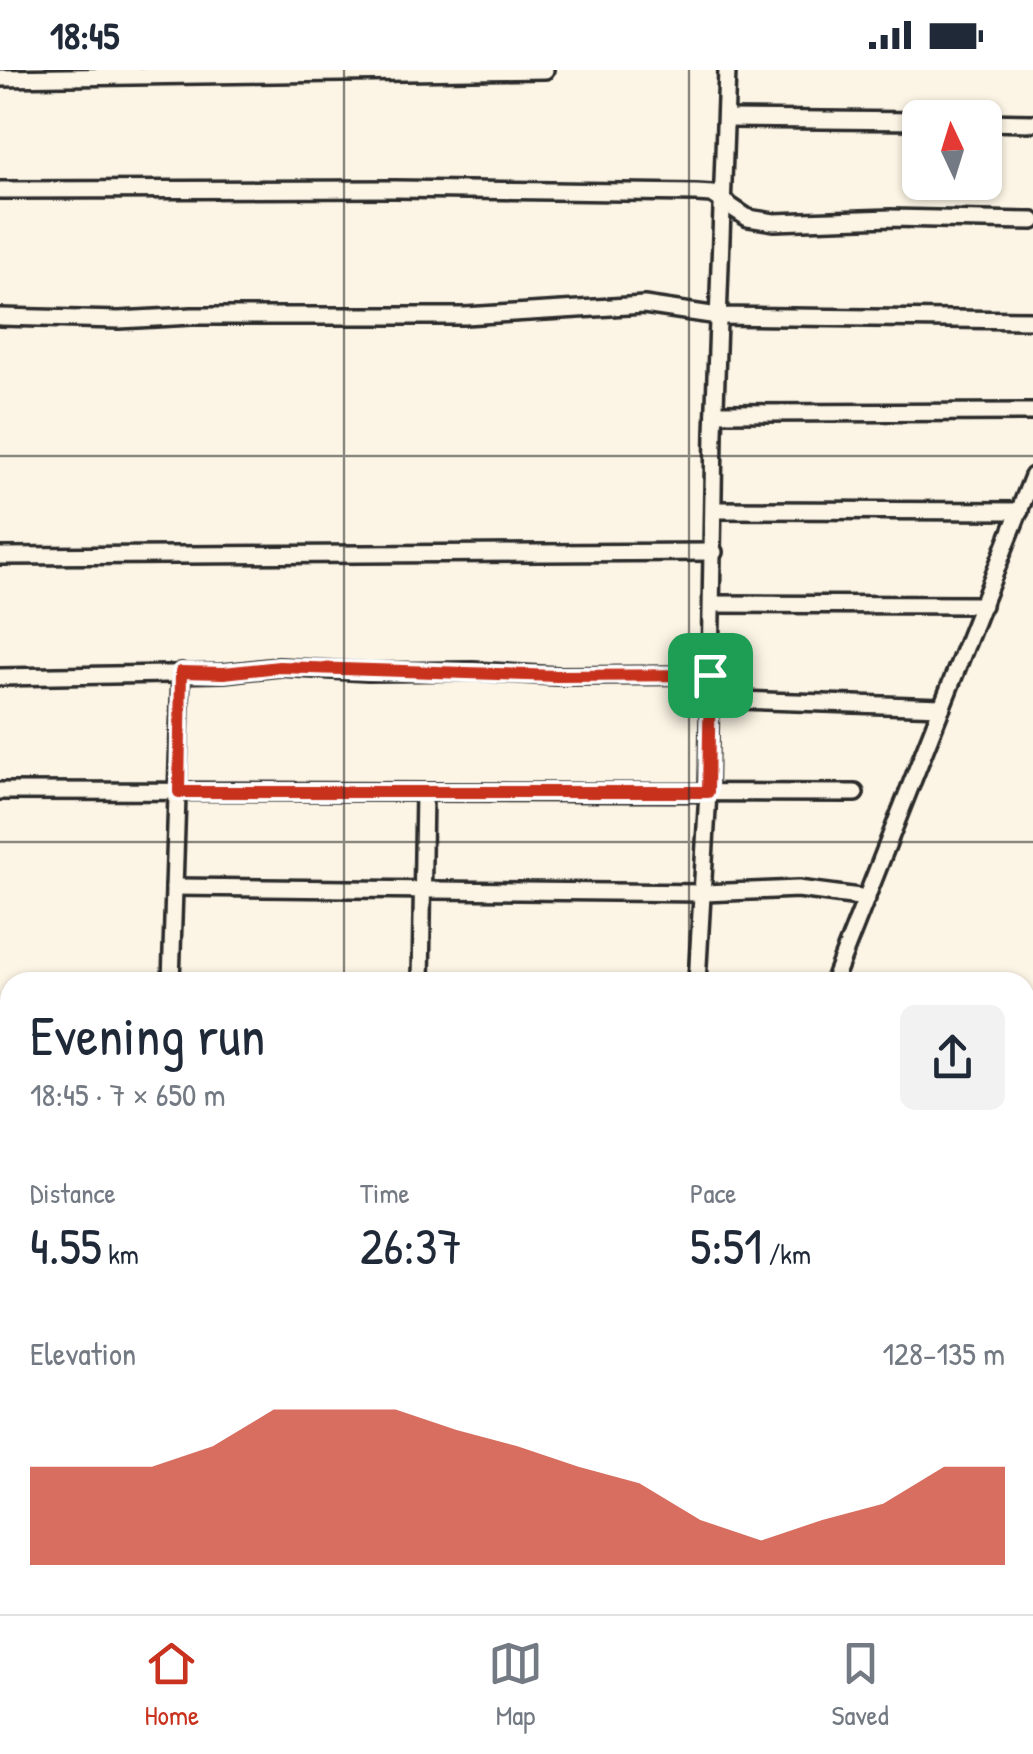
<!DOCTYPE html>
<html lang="en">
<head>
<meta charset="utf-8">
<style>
	body { margin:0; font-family:"Patrick Hand",sans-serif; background:#f2f2f3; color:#1f2937; height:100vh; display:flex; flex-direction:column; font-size:38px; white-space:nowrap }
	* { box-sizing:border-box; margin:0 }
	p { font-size:32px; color:#747a83 }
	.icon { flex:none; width:55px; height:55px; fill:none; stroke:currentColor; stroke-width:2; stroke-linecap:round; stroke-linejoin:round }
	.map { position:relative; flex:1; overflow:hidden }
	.panel { position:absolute; left:0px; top:902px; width:1035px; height:642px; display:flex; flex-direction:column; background:#fff; border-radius:30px 30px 0 0; box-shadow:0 2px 8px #0004 }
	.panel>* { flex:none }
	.needle { width:65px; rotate:356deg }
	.buttons { position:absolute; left:902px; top:30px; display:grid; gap:20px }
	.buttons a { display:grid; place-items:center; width:100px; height:100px; border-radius:15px; background:#fff; box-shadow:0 2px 8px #0004; font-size:50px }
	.pin { position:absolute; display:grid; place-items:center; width:85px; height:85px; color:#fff; margin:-42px; border-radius:20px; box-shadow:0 5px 15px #0006 }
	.round { display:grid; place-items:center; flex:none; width:105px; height:105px; border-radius:15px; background:#f2f2f3 }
	.head { display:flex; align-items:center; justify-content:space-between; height:170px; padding:0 30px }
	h1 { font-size:55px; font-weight:600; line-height:75px }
	.stats { display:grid; grid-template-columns:repeat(3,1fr); gap:15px; height:170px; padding:10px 30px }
	.stats div { display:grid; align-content:center }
	.stats b { font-size:50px; font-weight:600 }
	.stats small { font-size:28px; font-weight:400 }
	.stats p { font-size:28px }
	.chart { height:280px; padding:20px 30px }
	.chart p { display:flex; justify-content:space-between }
	.chart svg { width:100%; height:180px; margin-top:10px; fill:#c8321e; opacity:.7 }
	.status { display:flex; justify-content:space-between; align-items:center; height:70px; padding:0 50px; background:#fff; direction:ltr }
	.status svg { height:28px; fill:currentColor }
	.menu { display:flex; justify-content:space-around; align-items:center; height:140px; border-top:2px solid #e0e1e3; background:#fff; font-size:28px; color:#747a83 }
	.menu a { display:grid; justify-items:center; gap:5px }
	.menu .current { color:#c8321e }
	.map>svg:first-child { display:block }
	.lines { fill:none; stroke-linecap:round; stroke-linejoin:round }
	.street-casing { stroke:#2b2b2b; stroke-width:22 }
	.street { stroke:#fcf5e5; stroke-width:15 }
	.route-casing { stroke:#fff; stroke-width:20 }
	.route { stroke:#c8321e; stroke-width:12 }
	.grid { fill:none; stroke:#2b2b2b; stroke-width:2.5; stroke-opacity:0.55 }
</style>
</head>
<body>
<div class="status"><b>18:45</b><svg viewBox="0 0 49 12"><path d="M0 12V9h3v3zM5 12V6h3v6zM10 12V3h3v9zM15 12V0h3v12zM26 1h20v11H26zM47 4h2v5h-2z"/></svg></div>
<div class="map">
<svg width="1033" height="1544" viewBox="0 0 1033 1544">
	<rect width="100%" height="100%" fill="#fcf5e5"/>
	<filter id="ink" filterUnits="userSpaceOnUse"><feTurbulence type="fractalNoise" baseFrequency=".01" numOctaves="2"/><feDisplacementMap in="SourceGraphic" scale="20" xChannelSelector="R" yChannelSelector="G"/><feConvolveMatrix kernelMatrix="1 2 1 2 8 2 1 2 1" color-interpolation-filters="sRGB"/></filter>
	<g filter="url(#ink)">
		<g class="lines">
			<defs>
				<g id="street">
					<path d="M 0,8 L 545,0"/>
					<path d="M 728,49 L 920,51"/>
					<path d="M 985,52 L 1033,53"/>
					<path d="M 0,120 L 395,119 L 696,123 L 712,124 L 748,148 L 774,152 L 891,148 L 1033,151"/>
					<path d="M 0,247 L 119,250 L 192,246 L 465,246 L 644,235 L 718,246 L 1033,250"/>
					<path d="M 715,343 L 1033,342"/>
					<path d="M 715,440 L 1020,441"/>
					<path d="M 0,486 L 714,482"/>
					<path d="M 712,534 L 983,535"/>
					<path d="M 0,607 L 224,603 L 279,597 L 368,602 L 473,601 L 557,606 L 710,605"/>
					<path d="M 711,629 L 942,637"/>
					<path d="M 0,721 L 855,723"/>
					<path d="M 174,817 L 704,823 L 798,819 L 867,828"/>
					<path d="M 171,912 L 181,602"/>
					<path d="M 421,912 L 424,722"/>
					<path d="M 697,912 L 708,722 L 714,363 L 727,0"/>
					<path d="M 833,912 L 1033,406"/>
					<path d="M 0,963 L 10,963"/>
					<path d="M 1025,1140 L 1033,1153"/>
					<path d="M 0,1213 L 10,1213"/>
					<path d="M 0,1357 L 10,1356"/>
					<path d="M 0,1455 L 10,1454"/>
					<path d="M 1025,1472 L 1033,1468"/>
					<path d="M 67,1535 L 68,1544"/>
					<path d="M 745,1535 L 745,1544"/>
					<path d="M 313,1544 L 313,1535"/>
					<path d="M 488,1544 L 488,1535"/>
					<path d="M 879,1544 L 909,1535"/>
				</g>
			</defs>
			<use href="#street" class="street-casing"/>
			<use href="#street" class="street"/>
		</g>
	</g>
	<g class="lines" filter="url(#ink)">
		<defs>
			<path id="route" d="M 279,597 L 557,606 L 710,605 L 708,722 L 179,722 L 181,602 L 224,603 Z"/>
		</defs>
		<use href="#route" class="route-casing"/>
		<use href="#route" class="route"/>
	</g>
	<path class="grid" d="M 344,0 L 344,912M 689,0 L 689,912M 0,386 L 1033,386M 0,772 L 1033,772M 0,1158 L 10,1158M 1025,1158 L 1033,1158M 344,1535 L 344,1544M 689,1535 L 689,1544"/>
</svg>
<div class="buttons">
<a><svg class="needle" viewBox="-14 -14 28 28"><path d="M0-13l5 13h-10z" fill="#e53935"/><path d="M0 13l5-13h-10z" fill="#747a83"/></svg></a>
</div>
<div class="pin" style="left:710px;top:605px;background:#1e9e55"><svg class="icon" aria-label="arrive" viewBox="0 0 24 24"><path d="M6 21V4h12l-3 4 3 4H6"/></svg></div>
<section class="panel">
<div class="head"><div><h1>Evening run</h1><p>18:45 · 7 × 650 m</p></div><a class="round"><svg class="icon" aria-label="share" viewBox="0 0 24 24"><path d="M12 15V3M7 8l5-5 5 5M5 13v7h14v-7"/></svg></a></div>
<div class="stats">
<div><p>Distance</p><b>4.55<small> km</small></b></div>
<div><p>Time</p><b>26:37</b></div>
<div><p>Pace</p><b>5:51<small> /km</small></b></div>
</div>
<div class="chart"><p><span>Elevation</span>128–135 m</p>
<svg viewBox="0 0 160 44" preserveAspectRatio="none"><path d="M0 44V20L10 20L20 20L30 15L40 6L50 6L60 6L70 11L80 15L90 20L100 24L110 33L120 38L130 33L140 29L150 20L160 20V44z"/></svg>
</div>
</section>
</div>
<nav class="menu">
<a class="current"><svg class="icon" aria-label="home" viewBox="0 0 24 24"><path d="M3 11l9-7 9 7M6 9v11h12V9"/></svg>Home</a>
<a><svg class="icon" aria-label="map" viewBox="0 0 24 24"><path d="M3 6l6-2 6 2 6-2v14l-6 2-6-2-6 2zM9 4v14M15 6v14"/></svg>Map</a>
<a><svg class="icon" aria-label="saved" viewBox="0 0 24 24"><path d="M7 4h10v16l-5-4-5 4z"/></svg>Saved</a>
</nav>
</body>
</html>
